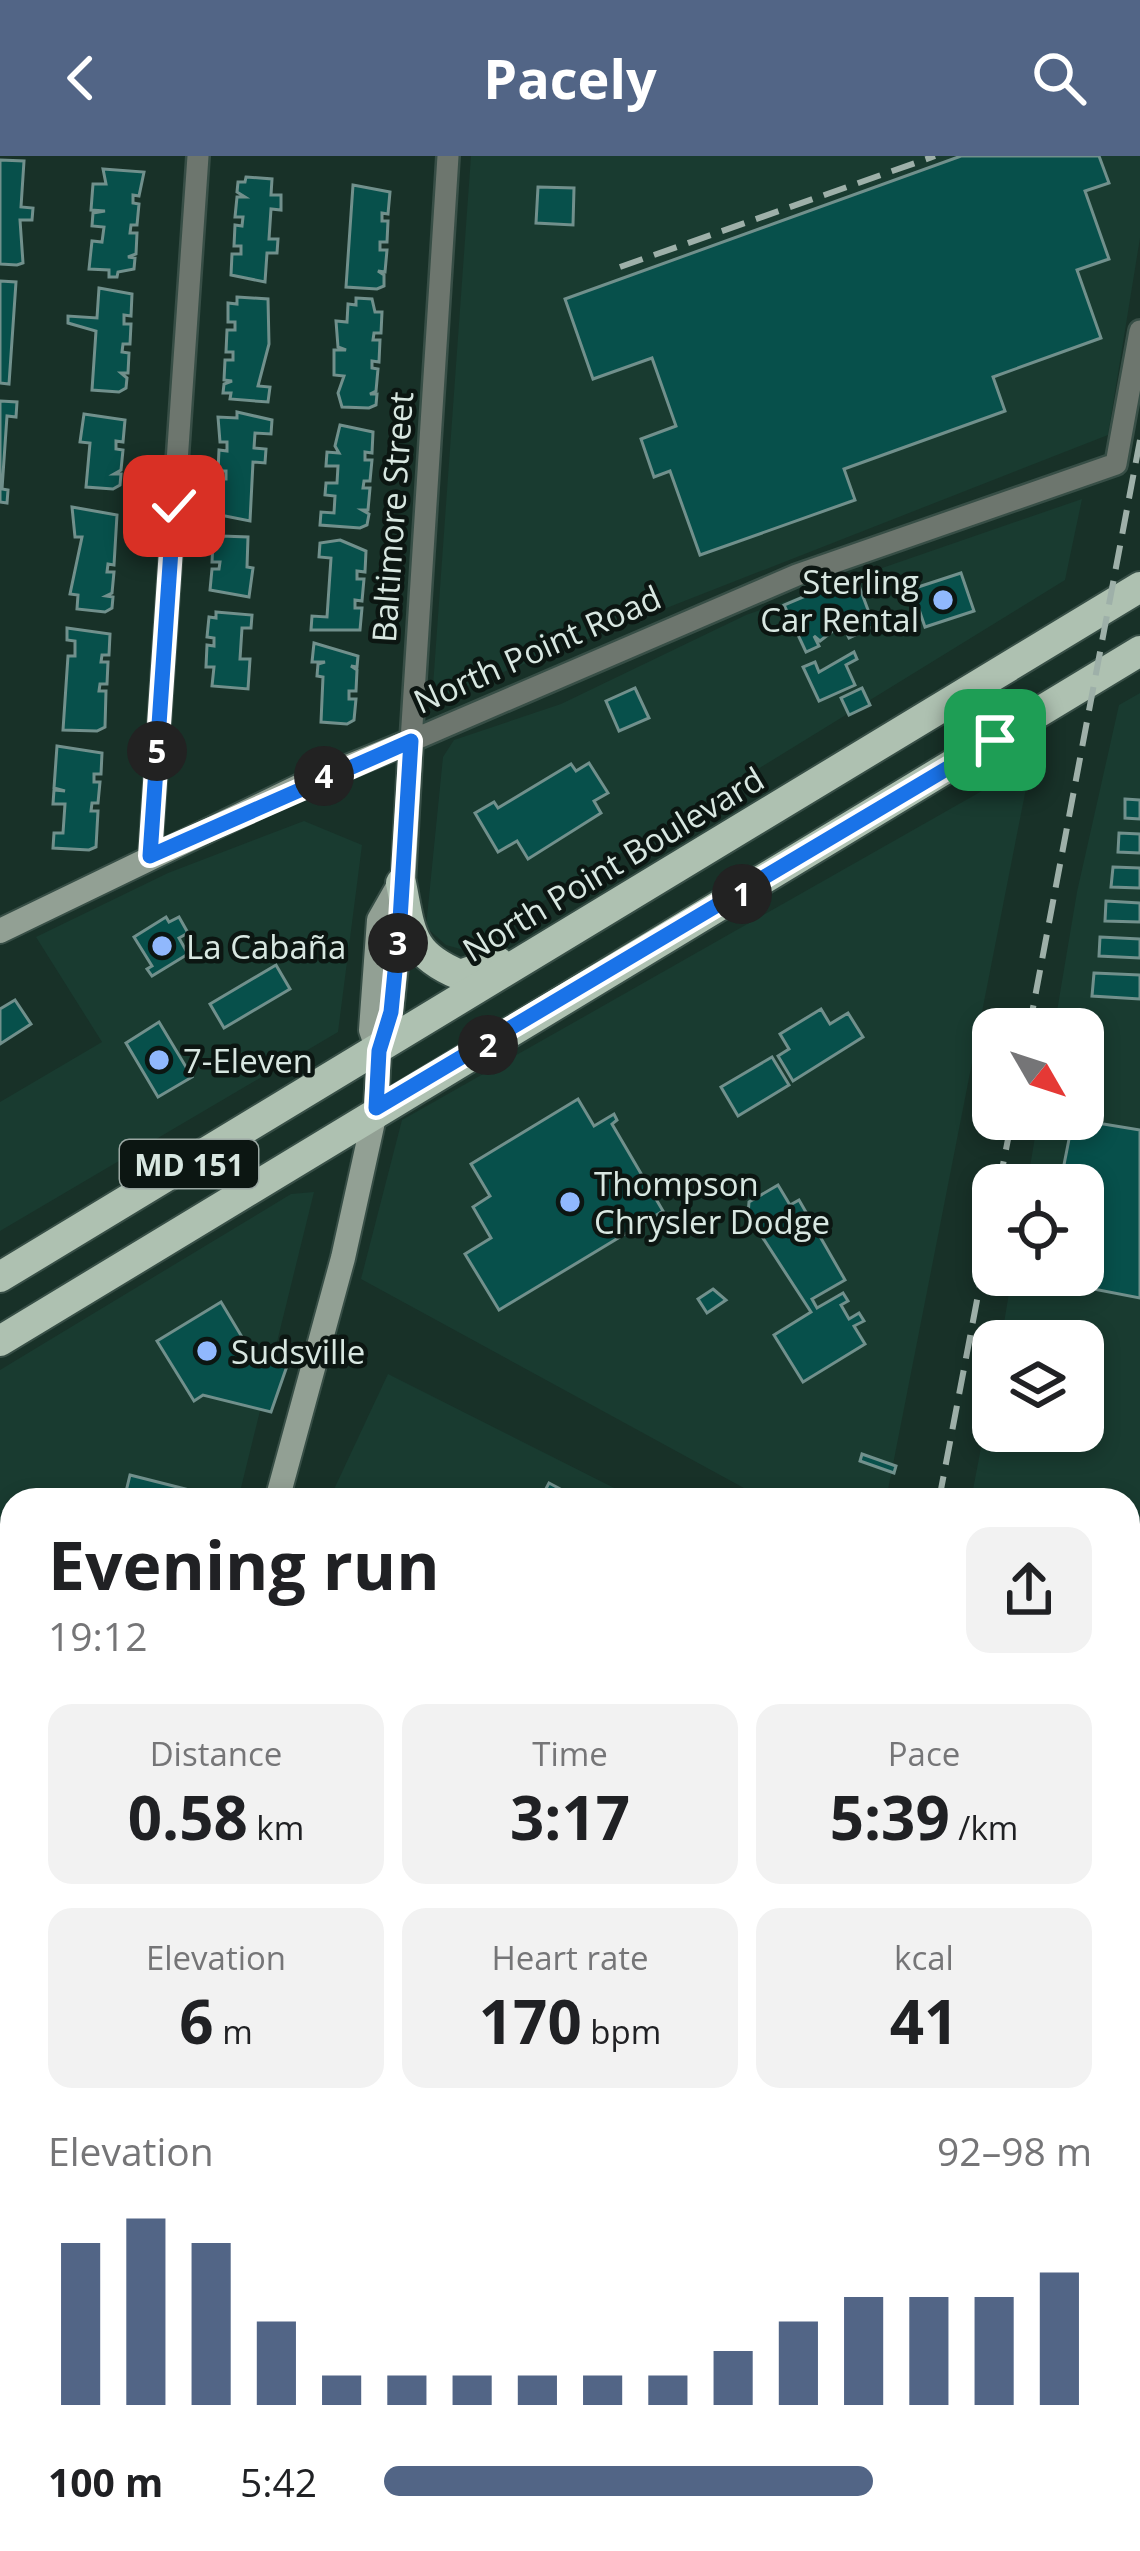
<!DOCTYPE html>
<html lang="en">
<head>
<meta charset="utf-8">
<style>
	body { margin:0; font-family:"Open Sans",sans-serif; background:#f2f2f2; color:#202124; height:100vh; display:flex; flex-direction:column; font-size:45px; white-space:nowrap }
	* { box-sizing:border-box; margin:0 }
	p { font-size:39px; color:#757577 }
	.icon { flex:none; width:66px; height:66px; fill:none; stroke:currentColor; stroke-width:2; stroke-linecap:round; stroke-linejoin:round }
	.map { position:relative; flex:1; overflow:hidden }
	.details { position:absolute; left:0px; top:1332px; width:1140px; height:1065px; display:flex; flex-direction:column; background:#fff; border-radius:36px 36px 0 0; box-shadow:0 6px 18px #0003 }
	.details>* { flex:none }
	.needle { width:78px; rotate:129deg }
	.buttons { position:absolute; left:972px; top:852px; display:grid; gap:24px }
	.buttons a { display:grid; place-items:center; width:132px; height:132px; border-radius:24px; background:#fff; box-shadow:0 6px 18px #0003; font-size:60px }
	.pin { position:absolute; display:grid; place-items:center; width:102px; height:102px; color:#fff; margin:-51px; border-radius:24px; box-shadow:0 6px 18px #0006 }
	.km { position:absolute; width:60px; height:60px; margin:-30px; border-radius:50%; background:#222; color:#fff; font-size:33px; line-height:60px; text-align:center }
	.round { display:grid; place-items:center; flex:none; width:126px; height:126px; border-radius:24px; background:#f2f2f2 }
	.overview { display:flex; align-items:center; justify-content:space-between; height:204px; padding:0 48px }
	h1 { font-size:66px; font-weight:700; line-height:90px }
	.figures { display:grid; grid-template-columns:repeat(3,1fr); gap:18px; height:204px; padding:12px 48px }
	.figures div { display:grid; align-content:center; border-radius:24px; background:#f2f2f2; text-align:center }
	.figures b { font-size:60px; font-weight:700 }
	.figures small { font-size:33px; font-weight:400 }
	.figures p { font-size:33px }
	.chart { height:336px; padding:24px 48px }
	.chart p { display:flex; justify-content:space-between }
	.chart svg { width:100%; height:216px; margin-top:12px; stroke:#526586; stroke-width:6 }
	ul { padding:0 48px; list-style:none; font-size:39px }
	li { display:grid; grid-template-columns:192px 144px 1fr; align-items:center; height:90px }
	li i { height:30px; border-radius:15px; background:#526586 }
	header { display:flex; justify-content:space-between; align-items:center; height:156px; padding:0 48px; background:#526586; color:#fff; font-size:54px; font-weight:700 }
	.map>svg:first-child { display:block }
	.built { fill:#193b30 }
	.green { fill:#2b3e1a }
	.building { fill:#07504b; stroke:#71908c; stroke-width:3 }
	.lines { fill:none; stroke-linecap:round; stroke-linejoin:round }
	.street-casing { stroke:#374e46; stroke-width:26 }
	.secondary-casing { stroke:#374e46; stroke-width:28 }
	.primary-casing { stroke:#374e46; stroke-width:34 }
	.street { stroke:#6d766e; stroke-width:21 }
	.secondary { stroke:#92a094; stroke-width:24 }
	.primary { stroke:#aec1b1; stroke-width:30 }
	.rail { stroke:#9eb0a9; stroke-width:6; stroke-dasharray:24 12; stroke-linecap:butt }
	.route-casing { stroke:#fff; stroke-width:24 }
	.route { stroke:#1a73e8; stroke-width:15 }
	.poi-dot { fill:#90b8fd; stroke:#0c1612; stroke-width:4.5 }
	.labels { text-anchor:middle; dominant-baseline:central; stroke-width:9; stroke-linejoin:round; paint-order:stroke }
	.shield { fill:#0c1612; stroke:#9ba8a3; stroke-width:3 }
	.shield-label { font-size:30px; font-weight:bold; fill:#d8e7e1 }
	.street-label { font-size:33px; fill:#d8e7e1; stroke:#0c1612 }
	.poi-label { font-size:33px; fill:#d8e7e1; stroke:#0c1612; text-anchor:start }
</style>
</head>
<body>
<header><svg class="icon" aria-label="back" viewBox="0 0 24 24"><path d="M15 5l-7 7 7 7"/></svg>Pacely<svg class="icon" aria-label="search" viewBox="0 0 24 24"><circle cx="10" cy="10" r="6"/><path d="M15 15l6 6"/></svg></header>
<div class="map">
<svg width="1140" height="2395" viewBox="0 0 1140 2395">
	<rect width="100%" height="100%" fill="#183128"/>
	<g class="built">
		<path d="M 471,0 L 1140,0 L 1140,82 L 1108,279 L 432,544 Z"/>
		<path d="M 1082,343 L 1065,424 L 464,794 L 446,789 L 426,771 L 443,601 L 454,584 L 561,548 L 746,459 Z"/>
		<path d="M 1140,537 L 1140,1903 L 1128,1930 L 1128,1344 L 971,1344 L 993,1229 L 993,1275 L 1083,1275 L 1083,1185 L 1001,1185 L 1012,1119 L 1083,1119 L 1083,1029 L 1027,1029 L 1038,963 L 1083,963 L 1083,873 L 1054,873 L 1077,736 L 1119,549 Z"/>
		<path d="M 1031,607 L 886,1344 L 766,1344 L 361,1123 L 402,964 Z"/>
		<path d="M 304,665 L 362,689 L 338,876 L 0,1075 L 0,946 L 102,886 L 36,781 L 168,717 Z"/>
		<path d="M 314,1036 L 238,1344 L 12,1344 L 12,1997 L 0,1994 L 0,1214 L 291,1038 Z"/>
		<path d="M 388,1218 L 638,1344 L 329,1344 Z"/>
		<path d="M 1140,1966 L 1140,2395 L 323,2395 L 325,2385 L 1128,2385 L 1128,1993 Z"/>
	</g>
	<path class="green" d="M 36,2385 L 325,2385 L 323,2395 L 33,2395 Z"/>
	<g class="building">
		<path d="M 961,0 L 1099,0 L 1109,27 L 1085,35 L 1109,103 L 1077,114 L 1101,182 L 993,221 L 1005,255 L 844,313 L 855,344 L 700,399 L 670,315 L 654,321 L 641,283 L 676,270 L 652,202 L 593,223 L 565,143 Z"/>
		<path d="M 0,4 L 24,5 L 21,51 L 33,52 L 32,64 L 20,64 L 23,107 L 17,109 L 0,108 Z"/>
		<path d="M 103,13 L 144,16 L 139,40 L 133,39 L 133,47 L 139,48 L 137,69 L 131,69 L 130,77 L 137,77 L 136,98 L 128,101 L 135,102 L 134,113 L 118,116 L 117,121 L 109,121 L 109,114 L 89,113 L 92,85 L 102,86 L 104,71 L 92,70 L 93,57 L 105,55 L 91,54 L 93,28 L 106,28 Z"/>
		<path d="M 246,21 L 272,23 L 271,39 L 281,39 L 281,54 L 271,53 L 269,83 L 278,83 L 277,97 L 267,97 L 265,126 L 231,119 L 232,98 L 241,98 L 241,90 L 234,90 L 235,69 L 242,70 L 243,61 L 235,61 L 237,41 L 245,41 L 237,36 L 238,26 L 245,26 Z"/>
		<path d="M 353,29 L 390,36 L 388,58 L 382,57 L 382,65 L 388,65 L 387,86 L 380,86 L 380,94 L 387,94 L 385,116 L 378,115 L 384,119 L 384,130 L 377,133 L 346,131 Z"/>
		<path d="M 538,31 L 574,32 L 573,69 L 536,67 Z"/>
		<path d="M 0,125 L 16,126 L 9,228 L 0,227 Z"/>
		<path d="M 99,132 L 132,138 L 131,160 L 124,159 L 124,168 L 131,168 L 130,188 L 123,188 L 122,196 L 129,197 L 128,217 L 121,217 L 127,222 L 126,232 L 119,236 L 92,234 L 96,175 L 68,167 L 68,160 L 97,162 Z"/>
		<path d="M 237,141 L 268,143 L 269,188 L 258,230 L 270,231 L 268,246 L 230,243 L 231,237 L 223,237 L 224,228 L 232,225 L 224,224 L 225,204 L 233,204 L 233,196 L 226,196 L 227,174 L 235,174 L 235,166 L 228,166 L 228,147 L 237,148 Z"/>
		<path d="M 356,142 L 372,143 L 375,156 L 382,156 L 381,177 L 374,177 L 373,184 L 380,184 L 379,206 L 372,205 L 372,212 L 378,213 L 376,235 L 370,238 L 377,238 L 376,249 L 369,252 L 342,251 L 338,237 L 344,220 L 334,219 L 334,194 L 346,194 L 338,191 L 336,165 L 347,166 L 348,148 L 356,149 Z"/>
		<path d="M 0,245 L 17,246 L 16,261 L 7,260 L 2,333 L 8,334 L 7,347 L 0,346 Z"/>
		<path d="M 237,256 L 272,264 L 271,278 L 255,277 L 254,292 L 266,293 L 265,307 L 253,306 L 250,365 L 215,358 L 216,348 L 224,348 L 215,344 L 217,323 L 226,323 L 226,315 L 218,315 L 219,294 L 227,295 L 227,286 L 220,286 L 218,261 L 237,262 Z"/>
		<path d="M 84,258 L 125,264 L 123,286 L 116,285 L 116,293 L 123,294 L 121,314 L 114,318 L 121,318 L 120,329 L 113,333 L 86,331 L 90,287 L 80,286 Z"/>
		<path d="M 340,269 L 373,276 L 372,297 L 365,296 L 365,304 L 372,304 L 370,325 L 364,325 L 363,332 L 370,332 L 368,354 L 362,354 L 369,358 L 367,369 L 360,372 L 320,369 L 321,356 L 334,357 L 335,340 L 325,339 L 326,327 L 337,327 L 338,310 L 326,310 L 327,296 L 339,297 L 335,290 Z"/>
		<path d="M 72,351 L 117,359 L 114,409 L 108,408 L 107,416 L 114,416 L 112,437 L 106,440 L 113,441 L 112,452 L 105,456 L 77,453 L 78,439 L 70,438 L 82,381 L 75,381 Z"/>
		<path d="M 221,380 L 248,381 L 247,411 L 253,412 L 249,441 L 210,434 L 212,413 L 219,413 L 220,406 L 212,406 L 213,385 L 221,385 Z"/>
		<path d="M 340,384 L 366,395 L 365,416 L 357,415 L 357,423 L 364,423 L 362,445 L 355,444 L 355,452 L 362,452 L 360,474 L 311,474 L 312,460 L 327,461 L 331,402 L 319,401 L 320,387 Z"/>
		<path d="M 961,417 L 974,455 L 925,471 L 912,433 Z"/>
		<path d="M 855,419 L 874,470 L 849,482 L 842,468 L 820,485 L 814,480 L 819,490 L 806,496 L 784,449 Z"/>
		<path d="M 216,456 L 252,459 L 251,472 L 242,472 L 240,503 L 250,503 L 248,533 L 212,530 L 214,511 L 206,511 L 207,489 L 214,490 L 214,482 L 207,481 L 209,461 L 216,462 Z"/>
		<path d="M 67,472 L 110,478 L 109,499 L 102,499 L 101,506 L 108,506 L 107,528 L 100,528 L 99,535 L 106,535 L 105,571 L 97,575 L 63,574 L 68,500 L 75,500 L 75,485 L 67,484 Z"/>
		<path d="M 314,487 L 358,500 L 357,511 L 351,510 L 357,514 L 356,535 L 349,535 L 349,543 L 356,543 L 354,564 L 347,568 L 321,566 L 323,521 L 317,520 L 318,508 L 325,506 L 312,506 Z"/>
		<path d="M 854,496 L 857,503 L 846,509 L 855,529 L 819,545 L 803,511 L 815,506 L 819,516 Z"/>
		<path d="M 635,532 L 649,562 L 619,575 L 606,545 Z"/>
		<path d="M 862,532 L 870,549 L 849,559 L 841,542 Z"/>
		<path d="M 57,590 L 102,597 L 101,618 L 94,618 L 94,626 L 100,626 L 98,647 L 92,647 L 91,655 L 98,655 L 96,691 L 89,694 L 53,692 L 54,677 L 63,677 L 65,648 L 53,648 L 54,634 L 65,635 L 54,632 Z"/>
		<path d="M 589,607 L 608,637 L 594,645 L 601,657 L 528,703 L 517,685 L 498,696 L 475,657 L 494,646 L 498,652 L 571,608 L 576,615 Z"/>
		<path d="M 1125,643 L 1140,644 L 1140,663 L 1125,662 Z"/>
		<path d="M 1119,677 L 1140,678 L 1140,697 L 1118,696 Z"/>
		<path d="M 1113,711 L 1140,712 L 1140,732 L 1111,731 Z"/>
		<path d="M 1106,745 L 1140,747 L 1140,766 L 1105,765 Z"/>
		<path d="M 166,761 L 169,766 L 179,761 L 188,777 L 179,782 L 188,798 L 152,820 L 147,813 L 152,810 L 134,781 Z"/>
		<path d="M 1100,781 L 1140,783 L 1140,802 L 1099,800 Z"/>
		<path d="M 276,809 L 290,833 L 224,872 L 210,848 Z"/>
		<path d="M 1094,817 L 1140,819 L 1140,843 L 1092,840 Z"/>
		<path d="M 15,844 L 31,868 L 0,888 L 0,853 Z"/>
		<path d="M 821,853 L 830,868 L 848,857 L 863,881 L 793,925 L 778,900 L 789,893 L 780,878 Z"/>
		<path d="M 159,866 L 192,921 L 158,941 L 126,887 Z"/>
		<path d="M 772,901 L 789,929 L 738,960 L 721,931 Z"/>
		<path d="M 578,943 L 594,970 L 614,958 L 617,964 L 612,968 L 663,1055 L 499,1154 L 465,1098 L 491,1082 L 473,1051 L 490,1040 L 471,1008 Z"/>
		<path d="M 1073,963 L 1140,974 L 1140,1142 L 1042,1123 L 1083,1119 L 1083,1029 L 1060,1029 Z"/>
		<path d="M 778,1029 L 790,1049 L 799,1044 L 845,1124 L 812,1143 L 817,1152 L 843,1137 L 848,1145 L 841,1149 L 849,1163 L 859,1157 L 864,1165 L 854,1170 L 865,1188 L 803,1226 L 774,1179 L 811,1156 L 748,1059 L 749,1046 Z"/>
		<path d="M 713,1133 L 726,1144 L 707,1157 L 698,1143 Z"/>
		<path d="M 221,1146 L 257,1206 L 287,1210 L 271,1256 L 203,1239 L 194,1245 L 157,1185 Z"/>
		<path d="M 862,1298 L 896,1310 L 894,1317 L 860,1305 Z"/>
		<path d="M 130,1319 L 221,1342 L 220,1344 L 124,1344 Z"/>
		<path d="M 549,1327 L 581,1344 L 540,1344 Z"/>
		<path d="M 1140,1563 L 1140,1621 L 1128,1615 L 1128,1587 Z"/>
		<path d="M 6,2079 L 12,2081 L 12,2171 L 0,2168 Z"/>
		<path d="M 0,2187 L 12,2190 L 0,2241 Z"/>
		<path d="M 765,2385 L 859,2385 L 858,2391 L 873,2394 L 763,2395 Z"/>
	</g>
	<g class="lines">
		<defs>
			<g id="street">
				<path d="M 448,0 L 411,585 L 797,419 L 1116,308 L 1140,175"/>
				<path d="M 150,700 L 198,0"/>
				<path d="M 0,2036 L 12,2039"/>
				<path d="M 10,2395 L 13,2385"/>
			</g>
			<g id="secondary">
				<path d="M 0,775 L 298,631 L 411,585 L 401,764 L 391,856 L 379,895 L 376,952 L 343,1102 L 277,1344"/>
				<path d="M 377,891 L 371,874 L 379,764 L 399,729"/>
				<path d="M 1128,1968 L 1140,1940"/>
				<path d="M 358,2395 L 360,2385"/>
				<path d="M 940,2395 L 944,2385"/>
			</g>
			<g id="primary">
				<path d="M 401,727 C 411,776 409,798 460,819 L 498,806"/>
				<path d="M 0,1121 L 1140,431"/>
				<path d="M 0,1185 L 1140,495"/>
			</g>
		</defs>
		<use href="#street" class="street-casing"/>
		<use href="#secondary" class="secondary-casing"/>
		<use href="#primary" class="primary-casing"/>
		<use href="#street" class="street"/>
		<use href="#secondary" class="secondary"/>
		<use href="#primary" class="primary"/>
		<g class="rail">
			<path d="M 620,111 L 935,0"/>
			<path d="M 1029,873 L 1140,284"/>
			<path d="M 999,1029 L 1012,963"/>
			<path d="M 939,1344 L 993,1060"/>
			<path d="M 687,2395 L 690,2385"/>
			<path d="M 739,2395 L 741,2385"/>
		</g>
	</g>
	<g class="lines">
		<defs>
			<path id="route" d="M 174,350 L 150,700 L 411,585 L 400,764 L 391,856 L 379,895 L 376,952 L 995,584"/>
		</defs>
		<use href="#route" class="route-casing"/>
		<use href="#route" class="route"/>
	</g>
	<g class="poi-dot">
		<circle cx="943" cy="444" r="12"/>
		<circle cx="162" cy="790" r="12"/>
		<circle cx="159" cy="904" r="12"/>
		<circle cx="570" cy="1046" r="12"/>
		<circle cx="207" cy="1195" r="12"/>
	</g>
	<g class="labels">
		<rect class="shield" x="120" y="984" width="138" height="48" rx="9"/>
		<g class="shield-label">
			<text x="189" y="1008">MD 151</text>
		</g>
		<g class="street-label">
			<text transform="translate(392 361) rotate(-86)">Baltimore Street</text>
			<text transform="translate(537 493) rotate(-24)">North Point Road</text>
			<text transform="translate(613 708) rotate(-31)">North Point Boulevard</text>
		</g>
		<g class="poi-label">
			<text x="919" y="425" text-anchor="end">Sterling<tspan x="919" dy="38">Car Rental</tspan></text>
			<text x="186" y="790">La Cabaña</text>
			<text x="183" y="904">7-Eleven</text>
			<text x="594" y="1027">Thompson<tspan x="594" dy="38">Chrysler Dodge</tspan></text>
			<text x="231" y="1195">Sudsville</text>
		</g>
	</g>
</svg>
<div class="buttons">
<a><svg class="needle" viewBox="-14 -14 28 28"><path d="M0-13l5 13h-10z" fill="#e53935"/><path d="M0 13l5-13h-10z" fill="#757577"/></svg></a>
<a><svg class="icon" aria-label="locate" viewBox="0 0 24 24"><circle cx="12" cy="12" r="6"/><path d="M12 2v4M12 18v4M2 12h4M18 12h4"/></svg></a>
<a><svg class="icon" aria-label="layers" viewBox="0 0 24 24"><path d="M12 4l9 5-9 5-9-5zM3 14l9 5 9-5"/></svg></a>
</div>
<div class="pin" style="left:995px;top:584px;background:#1e9e55"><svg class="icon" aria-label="arrive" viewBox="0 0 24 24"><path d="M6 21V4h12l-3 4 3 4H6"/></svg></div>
<div class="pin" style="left:174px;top:350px;background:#d93025"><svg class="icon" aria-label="check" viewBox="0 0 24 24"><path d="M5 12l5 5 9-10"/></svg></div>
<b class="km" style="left:742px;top:738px">1</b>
<b class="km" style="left:488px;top:889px">2</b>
<b class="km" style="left:398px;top:787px">3</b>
<b class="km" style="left:324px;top:620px">4</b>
<b class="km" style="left:157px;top:595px">5</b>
<section class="details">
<div class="overview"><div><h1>Evening run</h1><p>19:12</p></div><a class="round"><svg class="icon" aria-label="share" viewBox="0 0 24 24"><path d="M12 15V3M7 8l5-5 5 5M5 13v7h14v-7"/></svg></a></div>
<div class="figures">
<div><p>Distance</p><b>0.58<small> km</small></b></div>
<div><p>Time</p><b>3:17</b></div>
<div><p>Pace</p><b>5:39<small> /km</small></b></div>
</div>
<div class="figures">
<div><p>Elevation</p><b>6<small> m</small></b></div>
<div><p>Heart rate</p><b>170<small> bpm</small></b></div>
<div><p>kcal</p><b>41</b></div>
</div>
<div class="chart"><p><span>Elevation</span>92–98 m</p>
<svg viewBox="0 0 160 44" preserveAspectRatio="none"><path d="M5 44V11M15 44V6M25 44V11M35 44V27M45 44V38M55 44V38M65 44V38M75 44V38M85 44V38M95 44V38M105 44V33M115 44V27M125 44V22M135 44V22M145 44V22M155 44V17"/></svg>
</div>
<ul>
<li><b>100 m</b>5:42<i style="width:69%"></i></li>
</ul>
</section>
</div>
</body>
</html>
